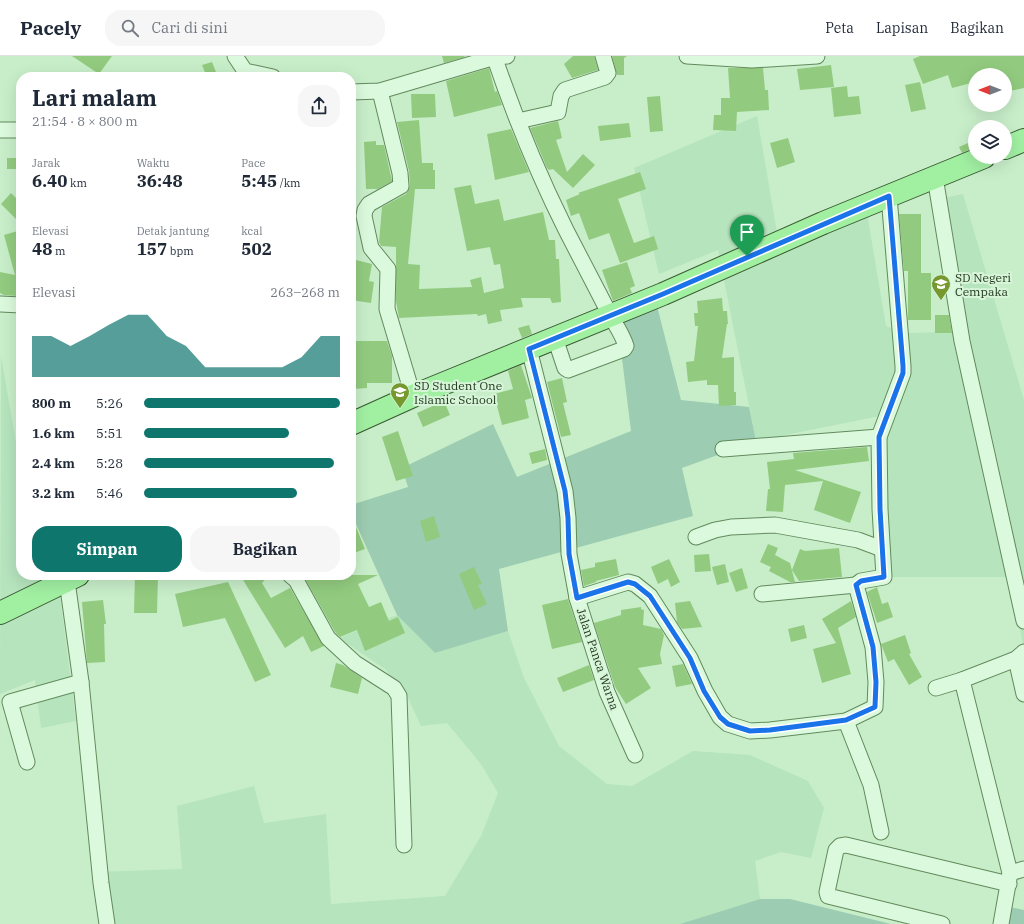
<!DOCTYPE html>
<html lang="id">
<head>
<meta charset="utf-8">
<style>
	body { margin:0; font-family:"IBM Plex Serif",serif; background:#f6f6f7; color:#1f2937; height:100vh; display:flex; flex-direction:column; font-size:15px; white-space:nowrap }
	* { box-sizing:border-box; margin:0 }
	p { font-size:13px; color:#747a83 }
	.icon { flex:none; width:22px; height:22px; fill:none; stroke:currentColor; stroke-width:2; stroke-linecap:round; stroke-linejoin:round }
	.map { position:relative; flex:1; overflow:hidden }
	.side { position:absolute; left:16px; top:16px; width:340px; height:508px; display:flex; flex-direction:column; background:#fff; border-radius:16px; box-shadow:0 4px 16px #0002 }
	.side>* { flex:none }
	.needle { width:26px; rotate:270deg }
	.fabs { position:absolute; left:968px; top:12px; display:grid; gap:8px }
	.fabs a { display:grid; place-items:center; width:44px; height:44px; border-radius:50%; background:#fff; box-shadow:0 4px 16px #0002; font-size:20px }
	.pin { position:absolute; display:grid; place-items:center; width:34px; height:34px; color:#fff; margin:-41px -17px; border-radius:50% 50% 50% 0; rotate:-45deg; box-shadow:0 0 4px #0007 }
	.pin .icon { rotate:45deg }
	.round { display:grid; place-items:center; flex:none; width:42px; height:42px; border-radius:16px; background:#f6f6f7 }
	.summary { display:flex; align-items:center; justify-content:space-between; height:68px; padding:0 16px }
	h1 { font-size:22px; font-weight:700; line-height:30px }
	.metrics { display:grid; grid-template-columns:repeat(3,1fr); gap:6px; height:68px; padding:4px 16px }
	.metrics div { display:grid; align-content:center }
	.metrics b { font-size:17px; font-weight:700 }
	.metrics small { font-size:11px; font-weight:400 }
	.metrics p { font-size:11px }
	.chart { height:112px; padding:8px 16px }
	.chart p { display:flex; justify-content:space-between }
	.chart svg { width:100%; height:72px; margin-top:4px; fill:#0f766e; opacity:.7 }
	.cta { display:flex; gap:8px; margin-top:auto; padding:8px 16px }
	.cta a { flex:1; height:46px; border-radius:16px; background:#0f766e; color:#fff; font-size:16px; font-weight:700; line-height:46px; text-align:center }
	.cta a+a { background:#f6f6f7; color:#1f2937 }
	ul { padding:0 16px; list-style:none; font-size:13px }
	li { display:grid; grid-template-columns:64px 48px 1fr; align-items:center; height:30px }
	li i { height:10px; border-radius:5px; background:#0f766e }
	header { display:flex; align-items:center; gap:24px; box-sizing:border-box; height:56px; padding:0 20px; background:#fff; border-bottom:1px solid #e0e1e3 }
	header strong { font-size:19px }
	nav { display:flex; gap:22px; margin-inline-start:auto; font-size:14px }
	.search { width:280px; height:36px; background:#f6f6f7; display:flex; align-items:center; gap:10px; box-sizing:border-box; padding:0 14px; border-radius:16px; color:#747a83; font-size:15px }
	.map>svg:first-child { display:block }
	.farmland { fill:#b5e4bd }
	.green { fill:#9cccb1 }
	.building { fill:#92cb7f }
	.lines { fill:none; stroke-linecap:round; stroke-linejoin:round }
	.minor-casing { stroke:#638a5d; stroke-width:17 }
	.primary-casing { stroke:#395831; stroke-width:24 }
	.minor { stroke:#dbf9dc; stroke-width:15 }
	.primary { stroke:#a1f0a2; stroke-width:22 }
	.route-casing { stroke:#fff; stroke-width:8 }
	.route { stroke:#1a73e8; stroke-width:5 }
	.labels { text-anchor:middle; dominant-baseline:central; stroke-width:4; stroke-linejoin:round; paint-order:stroke }
	.poi-label { font-size:12px; fill:#253a20; stroke:#d7f5d9; text-anchor:start }
	.street-label { font-size:12px; fill:#253a20; stroke:#d7f5d9 }
</style>
</head>
<body>
<header>
<strong>Pacely</strong>
<div class="search"><svg class="icon" aria-label="search" viewBox="0 0 24 24"><circle cx="10" cy="10" r="6"/><path d="M15 15l6 6"/></svg>Cari di sini</div>
<nav><a>Peta</a><a>Lapisan</a><a>Bagikan</a></nav>
</header>
<div class="map">
<svg width="1024" height="868" viewBox="0 0 1024 868">
	<rect width="100%" height="100%" fill="#c8eec9"/>
	<g class="farmland">
		<path d="M 757,60 L 779,188 L 866,151 L 886,270 L 903,277 L 956,276 L 934,144 L 963,138 L 1024,344 L 1024,595 L 1011,521 L 887,521 L 876,438 L 890,358 L 756,385 L 718,194 L 659,218 L 634,112 Z"/>
		<path d="M 1,300 L 21,415 L 21,519 L 39,519 L 42,534 L 58,524 L 76,665 L 41,672 L 35,624 L 0,638 Z"/>
		<path d="M 397,559 L 435,597 L 508,575 L 524,622 L 559,690 L 607,728 L 632,730 L 693,695 L 750,699 L 808,725 L 824,752 L 811,802 L 781,796 L 755,805 L 760,843 L 680,868 L 103,868 L 96,816 L 182,813 L 177,750 L 254,730 L 264,767 L 326,758 L 331,848 L 445,840 L 481,780 L 498,737 L 481,708 L 447,667 L 421,670 L 408,642 L 385,613 L 339,582 Z"/>
	</g>
	<g class="green">
		<path d="M 656,246 L 681,344 L 749,351 L 756,385 L 682,412 L 693,460 L 499,513 L 508,575 L 435,597 L 397,559 L 351,457 L 351,449 L 408,431 L 402,412 L 493,368 L 517,421 L 631,375 L 617,262 Z"/>
		<path d="M 760,843 L 790,843 L 891,868 L 680,868 Z"/>
		<path d="M 1005,850 L 1024,854 L 1024,868 L 1000,868 Z"/>
	</g>
	<g class="building">
		<path d="M 72,0 L 112,0 L 99,18 Z"/>
		<path d="M 442,0 L 464,0 L 465,1 L 444,7 Z"/>
		<path d="M 573,0 L 594,0 L 598,14 L 572,22 L 564,8 Z"/>
		<path d="M 612,0 L 627,0 L 624,2 L 624,19 L 617,19 Z"/>
		<path d="M 920,0 L 1024,0 L 1024,32 L 1005,36 L 1005,19 L 975,19 L 975,26 L 952,32 L 948,19 L 923,28 L 913,3 Z"/>
		<path d="M 212,6 L 218,21 L 207,21 L 202,9 Z"/>
		<path d="M 831,9 L 834,31 L 800,34 L 797,13 Z"/>
		<path d="M 489,12 L 495,36 L 497,35 L 502,49 L 454,61 L 446,25 Z"/>
		<path d="M 728,12 L 763,12 L 765,34 L 768,34 L 769,54 L 737,56 L 736,75 L 713,74 L 714,59 L 721,59 L 721,42 L 730,42 Z"/>
		<path d="M 920,26 L 926,53 L 911,56 L 905,29 Z"/>
		<path d="M 847,30 L 848,41 L 859,40 L 861,58 L 834,61 L 831,32 Z"/>
		<path d="M 411,38 L 435,38 L 436,61 L 412,62 Z"/>
		<path d="M 660,40 L 663,75 L 650,76 L 647,41 Z"/>
		<path d="M 419,64 L 422,107 L 433,107 L 433,114 L 435,114 L 435,133 L 415,133 L 408,208 L 420,209 L 419,233 L 472,231 L 470,224 L 481,221 L 484,237 L 504,232 L 500,208 L 494,209 L 490,191 L 467,195 L 454,132 L 471,129 L 475,148 L 499,143 L 504,165 L 543,156 L 549,184 L 555,184 L 556,203 L 559,203 L 561,246 L 552,247 L 550,242 L 521,242 L 523,251 L 500,254 L 502,265 L 488,268 L 486,258 L 478,260 L 477,258 L 399,262 L 396,245 L 396,191 L 381,190 L 379,186 L 382,151 L 406,138 L 410,130 L 409,115 L 397,66 Z"/>
		<path d="M 558,65 L 562,82 L 556,84 L 567,116 L 583,98 L 595,109 L 573,132 L 553,113 L 549,114 L 547,112 L 530,72 Z"/>
		<path d="M 629,67 L 631,81 L 600,85 L 598,70 Z"/>
		<path d="M 511,73 L 529,116 L 495,124 L 487,78 Z"/>
		<path d="M 788,82 L 795,106 L 777,112 L 770,87 Z"/>
		<path d="M 975,84 L 975,91 L 962,97 L 959,91 Z"/>
		<path d="M 376,85 L 376,89 L 384,89 L 392,125 L 378,133 L 366,133 L 364,86 Z"/>
		<rect x="7" y="102" width="14" height="11"/>
		<path d="M 640,116 L 646,133 L 618,143 L 634,187 L 654,180 L 658,193 L 620,207 L 609,177 L 589,184 L 579,157 L 571,160 L 566,144 L 580,138 L 578,137 Z"/>
		<path d="M 11,137 L 21,147 L 21,168 L 1,148 Z"/>
		<path d="M 899,158 L 921,158 L 921,217 L 931,217 L 931,264 L 908,264 L 908,215 L 904,215 Z"/>
		<path d="M 21,174 L 21,228 L 17,240 L 4,239 L 0,237 L 0,216 L 15,219 L 4,179 Z"/>
		<path d="M 356,204 L 372,208 L 369,225 L 374,226 L 371,247 L 351,244 L 351,222 L 353,222 Z"/>
		<path d="M 627,206 L 635,230 L 630,232 L 632,237 L 613,245 L 602,214 Z"/>
		<path d="M 722,242 L 723,255 L 727,255 L 728,268 L 727,268 L 722,302 L 734,301 L 734,336 L 736,336 L 736,349 L 719,350 L 718,329 L 707,329 L 707,324 L 688,326 L 686,306 L 694,305 L 698,270 L 695,270 L 694,257 L 698,257 L 697,245 Z"/>
		<path d="M 935,259 L 949,259 L 952,277 L 935,277 Z"/>
		<path d="M 529,269 L 532,278 L 522,282 L 518,272 Z"/>
		<path d="M 351,285 L 387,285 L 392,300 L 392,327 L 367,327 L 367,332 L 354,333 L 354,329 L 351,329 Z"/>
		<path d="M 521,309 L 532,342 L 525,344 L 529,362 L 502,369 L 494,338 L 513,333 L 508,315 Z"/>
		<path d="M 562,322 L 567,346 L 563,347 L 571,379 L 561,381 L 547,326 Z"/>
		<path d="M 444,345 L 450,359 L 423,371 L 417,357 Z"/>
		<path d="M 398,375 L 413,420 L 396,425 L 382,381 Z"/>
		<path d="M 867,391 L 869,405 L 795,414 L 861,436 L 850,467 L 814,454 L 823,425 L 785,429 L 783,456 L 766,455 L 768,433 L 770,433 L 767,406 L 794,403 L 793,397 Z"/>
		<path d="M 545,393 L 547,404 L 532,408 L 529,397 Z"/>
		<path d="M 351,459 L 365,493 L 351,498 Z"/>
		<path d="M 434,460 L 440,481 L 426,486 L 420,465 Z"/>
		<path d="M 768,488 L 778,492 L 775,499 L 790,507 L 795,526 L 790,526 L 769,515 L 771,511 L 760,506 Z"/>
		<path d="M 839,492 L 842,521 L 799,525 L 792,514 L 800,493 L 805,495 Z"/>
		<path d="M 709,498 L 711,515 L 695,516 L 694,499 Z"/>
		<path d="M 616,503 L 619,519 L 596,525 L 596,526 L 584,530 L 581,514 L 595,511 L 595,507 Z"/>
		<path d="M 669,503 L 680,526 L 671,531 L 668,523 L 658,528 L 651,511 Z"/>
		<path d="M 725,508 L 729,526 L 717,529 L 712,511 Z"/>
		<path d="M 474,511 L 482,528 L 478,529 L 487,548 L 474,554 L 459,518 Z"/>
		<path d="M 742,512 L 748,532 L 736,536 L 729,517 Z"/>
		<path d="M 135,519 L 158,519 L 157,557 L 134,557 Z"/>
		<path d="M 240,519 L 269,519 L 262,527 L 271,542 L 290,532 L 324,590 L 311,596 L 303,580 L 285,592 Z"/>
		<path d="M 303,519 L 378,519 L 358,528 L 369,551 L 381,546 L 389,565 L 398,561 L 405,577 L 365,595 L 357,574 L 340,581 L 335,576 Z"/>
		<path d="M 228,526 L 271,619 L 255,626 L 225,562 L 183,571 L 175,538 Z"/>
		<path d="M 877,531 L 882,548 L 888,546 L 893,561 L 877,567 L 867,536 Z"/>
		<path d="M 568,543 L 582,586 L 552,593 L 542,549 Z"/>
		<path d="M 103,544 L 106,568 L 104,568 L 105,606 L 87,607 L 82,546 Z"/>
		<path d="M 690,545 L 702,571 L 682,573 L 677,566 L 675,547 Z"/>
		<path d="M 851,545 L 856,561 L 838,572 L 851,618 L 822,627 L 813,593 L 836,587 L 822,563 Z"/>
		<path d="M 641,551 L 641,553 L 644,554 L 643,569 L 661,573 L 664,579 L 660,598 L 662,608 L 638,612 L 651,632 L 626,648 L 615,631 L 594,567 L 621,559 L 621,554 Z"/>
		<path d="M 804,569 L 807,582 L 791,586 L 788,573 Z"/>
		<path d="M 905,579 L 911,597 L 909,598 L 922,621 L 909,629 L 894,603 L 888,606 L 881,588 Z"/>
		<path d="M 336,607 L 343,609 L 362,622 L 358,638 L 330,631 Z"/>
		<path d="M 683,608 L 692,628 L 676,631 L 672,610 Z"/>
		<path d="M 589,609 L 594,624 L 563,636 L 557,622 Z"/>
	</g>
	<g class="lines">
		<defs>
			<g id="minor">
				<path d="M 235,0 L 245,15 L 273,21"/>
				<path d="M 494,0 C 514,59 538,118 566,174 C 580,201 594,228 608,255 C 614,267 622,277 626,290 L 624,293 L 568,314 L 565,312 L 555,282"/>
				<path d="M 687,0 L 752,4 L 817,0"/>
				<path d="M 380,35 L 400,117 L 401,130 L 369,148 L 365,154 L 364,160 L 371,192 L 388,213 L 387,253 L 413,340"/>
				<path d="M 351,36 L 380,35 L 495,1 L 507,0"/>
				<path d="M 518,65 L 558,56 L 561,40 L 565,34 L 605,21 L 608,17 L 603,0"/>
				<path d="M 0,74 L 21,74"/>
				<path d="M 935,121 L 962,285 L 1024,565"/>
				<path d="M 0,248 L 21,249"/>
				<path d="M 529,293 L 565,435 L 568,462 L 569,498 L 577,542 L 607,636 L 635,699"/>
				<path d="M 723,393 L 879,381"/>
				<path d="M 696,481 L 715,474 L 731,471 L 775,469 L 858,484 L 882,493"/>
				<path d="M 290,519 L 296,524 L 328,582 L 355,607 L 394,632 L 399,640 L 404,789"/>
				<path d="M 67,525 L 81,626 L 101,827 L 107,868"/>
				<path d="M 762,538 L 856,529"/>
				<path d="M 577,542 L 628,526 L 635,528 L 650,540 L 690,602 L 705,635 L 720,661 L 728,668 L 750,675 L 770,674 L 846,665 L 875,651 L 876,626 L 873,591 L 856,529 L 861,525 L 884,521 L 880,453 L 879,381 L 903,317 L 903,310 L 889,140"/>
				<path d="M 1016,603 L 1024,638"/>
				<path d="M 936,632 L 962,624"/>
				<path d="M 846,665 L 871,729 L 881,776"/>
				<path d="M 27,706 L 10,646 L 81,626"/>
				<path d="M 1010,817 L 962,624 L 1016,603 L 1024,596"/>
				<path d="M 942,868 L 828,840 L 827,836 L 836,794 L 840,790 L 846,789 L 1009,828"/>
				<path d="M 1001,868 L 1010,817 L 1024,813"/>
			</g>
			<g id="primary">
				<path d="M 1005,92 L 1024,84"/>
				<path d="M 351,368 L 413,340 L 663,238 L 823,167 L 984,101"/>
				<path d="M 0,557 L 78,519"/>
			</g>
		</defs>
		<use href="#minor" class="minor-casing"/>
		<use href="#primary" class="primary-casing"/>
		<use href="#minor" class="minor"/>
		<use href="#primary" class="primary"/>
	</g>
	<g class="lines">
		<defs>
			<path id="route" d="M 889,140 L 903,310 L 903,317 L 879,381 L 880,453 L 884,521 L 861,525 L 856,529 L 873,591 L 876,626 L 875,651 L 846,664 L 770,674 L 750,675 L 728,668 L 720,661 L 704,635 L 690,602 L 650,540 L 635,528 L 628,526 L 577,542 L 569,498 L 568,462 L 565,435 L 529,293 L 663,238 Z"/>
		</defs>
		<use href="#route" class="route-casing"/>
		<use href="#route" class="route"/>
	</g>
	<defs>
		<symbol id="school-pin" viewBox="-11 -11 22 30"><path d="M0 17L-7.5 6A9.5 9.5 0 1 1 7.5 6Z" fill="#76982e" stroke="#d7f5d9"/><path d="M0-5L7-2L0 1L-7-2ZM-4 1L0 2.5L4 1V4Q0 6-4 4Z" fill="#fff"/></symbol>
	</defs>
	<g fill-rule="evenodd">
		<use href="#school-pin" x="930" y="217" width="22" height="30"/>
		<use href="#school-pin" x="389" y="325" width="22" height="30"/>
	</g>
	<g class="labels">
		<g class="poi-label">
			<text x="955" y="221">SD Negeri<tspan x="955" dy="14">Cempaka</tspan></text>
			<text x="414" y="329">SD Student One<tspan x="414" dy="14">Islamic School</tspan></text>
		</g>
		<g class="street-label">
			<text transform="translate(598 603) rotate(71)">Jalan Panca Warna</text>
		</g>
	</g>
</svg>
<div class="fabs">
<a><svg class="needle" viewBox="-14 -14 28 28"><path d="M0-13l5 13h-10z" fill="#e53935"/><path d="M0 13l5-13h-10z" fill="#747a83"/></svg></a>
<a><svg class="icon" aria-label="layers" viewBox="0 0 24 24"><path d="M12 4l9 5-9 5-9-5zM3 14l9 5 9-5"/></svg></a>
</div>
<div class="pin" style="left:747px;top:200px;background:#1e9e55"><svg class="icon" aria-label="arrive" viewBox="0 0 24 24"><path d="M6 21V4h12l-3 4 3 4H6"/></svg></div>
<section class="side">
<div class="summary"><div><h1>Lari malam</h1><p>21:54 · 8 × 800 m</p></div><a class="round"><svg class="icon" aria-label="share" viewBox="0 0 24 24"><path d="M12 15V3M7 8l5-5 5 5M5 13v7h14v-7"/></svg></a></div>
<div class="metrics">
<div><p>Jarak</p><b>6.40<small> km</small></b></div>
<div><p>Waktu</p><b>36:48</b></div>
<div><p>Pace</p><b>5:45<small> /km</small></b></div>
</div>
<div class="metrics">
<div><p>Elevasi</p><b>48<small> m</small></b></div>
<div><p>Detak jantung</p><b>157<small> bpm</small></b></div>
<div><p>kcal</p><b>502</b></div>
</div>
<div class="chart"><p><span>Elevasi</span>263–268 m</p>
<svg viewBox="0 0 160 44" preserveAspectRatio="none"><path d="M0 44V19L10 19L20 25L30 19L40 12L50 6L60 6L70 19L80 25L90 38L100 38L110 38L120 38L130 38L140 32L150 19L160 19V44z"/></svg>
</div>
<ul>
<li><b>800 m</b>5:26<i style="width:100%"></i></li>
<li><b>1.6 km</b>5:51<i style="width:74%"></i></li>
<li><b>2.4 km</b>5:28<i style="width:97%"></i></li>
<li><b>3.2 km</b>5:46<i style="width:78%"></i></li>
</ul>
<div class="cta"><a>Simpan</a><a>Bagikan</a></div>
</section>
</div>
</body>
</html>
